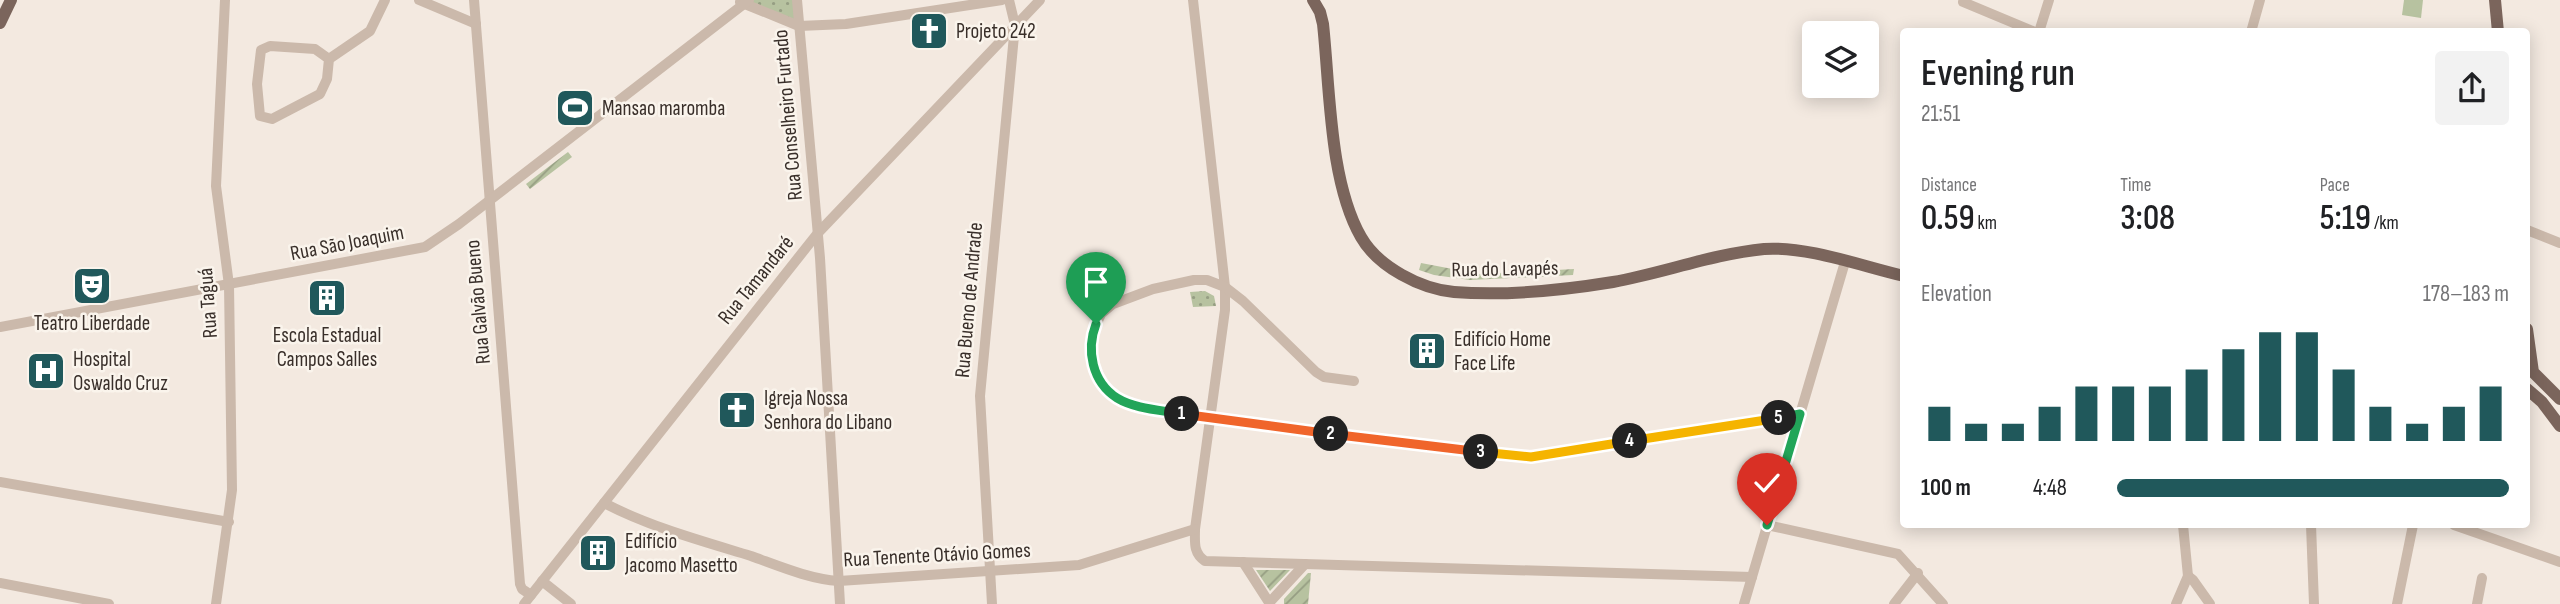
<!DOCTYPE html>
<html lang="en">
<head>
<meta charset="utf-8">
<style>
	body { margin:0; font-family:"Sofia Sans Condensed",sans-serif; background:#f2f2f2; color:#202124; height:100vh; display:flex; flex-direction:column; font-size:26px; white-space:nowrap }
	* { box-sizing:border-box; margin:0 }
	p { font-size:23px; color:#757577 }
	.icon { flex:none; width:38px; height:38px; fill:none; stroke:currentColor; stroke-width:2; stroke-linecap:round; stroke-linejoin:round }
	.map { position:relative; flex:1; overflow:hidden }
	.details { position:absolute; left:1900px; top:28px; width:630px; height:500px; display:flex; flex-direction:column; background:#fff; border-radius:7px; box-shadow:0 4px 18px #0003 }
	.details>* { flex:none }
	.fabs { position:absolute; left:1802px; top:21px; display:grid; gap:14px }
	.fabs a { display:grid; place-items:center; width:77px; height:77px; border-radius:7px; background:#fff; box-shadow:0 4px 18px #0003; font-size:35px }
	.pin { position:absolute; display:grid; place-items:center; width:60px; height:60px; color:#fff; margin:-72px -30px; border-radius:50% 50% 50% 0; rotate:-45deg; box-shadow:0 0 7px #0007 }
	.pin .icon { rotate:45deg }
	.km { position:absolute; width:35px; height:35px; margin:-18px; border-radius:50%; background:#222; color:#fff; font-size:19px; line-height:35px; text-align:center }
	.round { display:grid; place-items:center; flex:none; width:74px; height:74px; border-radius:7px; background:#f2f2f2 }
	.summary { display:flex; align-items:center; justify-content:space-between; height:119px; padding:0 21px }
	h1 { font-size:38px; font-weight:600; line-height:52px }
	.figures { display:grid; grid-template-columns:repeat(3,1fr); gap:10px; height:119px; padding:7px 21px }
	.figures div { display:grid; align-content:center }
	.figures b { font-size:35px; font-weight:600 }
	.figures small { font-size:19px; font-weight:400 }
	.figures p { font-size:19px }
	.chart { height:196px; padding:14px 21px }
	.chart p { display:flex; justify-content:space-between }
	.chart svg { width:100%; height:126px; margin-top:7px; stroke:#20585b; stroke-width:6 }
	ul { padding:0 21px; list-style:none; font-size:23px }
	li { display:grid; grid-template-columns:112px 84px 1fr; align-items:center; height:52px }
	li i { height:18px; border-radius:9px; background:#20585b }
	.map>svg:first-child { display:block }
	.park { fill:url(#park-dots) }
	.garden { fill:url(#garden-furrows) }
	.pitch { fill:#b7c2a0 }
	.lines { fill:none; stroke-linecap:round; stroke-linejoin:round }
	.minor { stroke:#cbb9ab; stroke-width:10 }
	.major { stroke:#7b655c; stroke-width:12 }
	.split-1-casing { stroke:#fff; stroke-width:14 }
	.split-2-casing { stroke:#fff; stroke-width:14 }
	.split-3-casing { stroke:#fff; stroke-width:14 }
	.split-4-casing { stroke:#fff; stroke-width:14 }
	.split-5-casing { stroke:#fff; stroke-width:14 }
	.split-6-casing { stroke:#fff; stroke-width:14 }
	.split-1 { stroke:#22a559; stroke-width:9 }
	.split-2 { stroke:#f0652b; stroke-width:9 }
	.split-3 { stroke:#f0652b; stroke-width:9 }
	.split-4 { stroke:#f5b400; stroke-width:9 }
	.split-5 { stroke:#f5b400; stroke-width:9 }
	.split-6 { stroke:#22a559; stroke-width:9 }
	.labels { text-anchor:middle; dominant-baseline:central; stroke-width:5; stroke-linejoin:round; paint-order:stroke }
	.poi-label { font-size:21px; fill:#392f2a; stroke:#faf4ec; text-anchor:start }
	.street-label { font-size:21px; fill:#392f2a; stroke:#faf4ec }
</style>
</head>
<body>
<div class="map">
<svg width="2560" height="604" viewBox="0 0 2560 604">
	<defs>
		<pattern id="park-dots" width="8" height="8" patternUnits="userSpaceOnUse" patternTransform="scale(1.75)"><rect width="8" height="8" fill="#b7c2a0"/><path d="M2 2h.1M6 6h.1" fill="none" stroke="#969e83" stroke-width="1.8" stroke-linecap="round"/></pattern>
		<pattern id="garden-furrows" width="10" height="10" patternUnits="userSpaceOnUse" patternTransform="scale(1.75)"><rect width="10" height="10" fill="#b7c2a0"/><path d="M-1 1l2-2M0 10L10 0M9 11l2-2" fill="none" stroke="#969e83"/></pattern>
	</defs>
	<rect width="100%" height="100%" fill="#f3e9e0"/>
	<g class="park">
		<path d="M 752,0 L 793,0 L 795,22 L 749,2 Z"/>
		<path d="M 1205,291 L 1214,296 L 1216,306 L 1193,307 L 1190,292 Z"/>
	</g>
	<g class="garden">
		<path d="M 568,152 L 572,157 L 530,189 L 526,184 Z"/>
		<path d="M 1421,263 L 1479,274 L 1574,269 L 1573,275 L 1470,280 L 1434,275 L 1419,270 Z"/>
		<path d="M 1256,570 L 1290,570 L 1270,591 Z"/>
		<path d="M 1308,573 L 1311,573 L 1308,604 L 1284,604 L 1284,599 Z"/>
	</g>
	<path class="pitch" d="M 2404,0 L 2423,0 L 2421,18 L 2402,15 Z"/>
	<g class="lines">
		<g class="minor">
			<path d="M 419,0 L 476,24"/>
			<path d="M 474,0 L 520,584 L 522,589 L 531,595"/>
			<path d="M 797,0 L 820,258 L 840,604"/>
			<path d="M 1193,0 L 1225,287 L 1225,310 L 1195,529 C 1195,542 1193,553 1205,561 L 1752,577"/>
			<path d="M 740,2 L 799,26 L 846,24 L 1002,0"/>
			<path d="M 1963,2 L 2035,32"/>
			<path d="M 2039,32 L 2049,0"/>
			<path d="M 2251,32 L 2260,0"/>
			<path d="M 329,59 L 315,49 L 270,46 L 261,50 L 257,84 L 260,116 L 272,119 L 320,94 L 327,79 L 329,59 L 370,31 L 385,0"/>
			<path d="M 2527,230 L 2560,243"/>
			<path d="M 1076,281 L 1107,308"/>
			<path d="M 0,327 L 425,247 L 459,224 L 749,0"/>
			<path d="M 1354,381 L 1324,377 L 1316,372 L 1243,301 L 1225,287 L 1207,280 L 1194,280 L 1153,289 L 1113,304 L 1101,314 L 1091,337 L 1093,367 L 1101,382 L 1118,399 L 1139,406 L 1230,422 L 1473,451 L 1531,457 L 1800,414"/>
			<path d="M 0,482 L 229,522"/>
			<path d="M 604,503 C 650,527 702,541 751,556 C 779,566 809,579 839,581 L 1079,565 L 1195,529"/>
			<path d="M 1767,525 L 1898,554 L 1943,604"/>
			<path d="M 2311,525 L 2314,604"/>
			<path d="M 2454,525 L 2560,562"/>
			<path d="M 1243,562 L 1270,604"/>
			<path d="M 2188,576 L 2193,580 L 2210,604"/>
			<path d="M 542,581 L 571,604"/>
			<path d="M 0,583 L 109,604"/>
			<path d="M 1269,603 L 1305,564"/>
			<path d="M 216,604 L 232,490 L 229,285 L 216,186 L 225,0"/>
			<path d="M 524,604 L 817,234 L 1040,0"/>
			<path d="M 992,604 L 980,396 L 1015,25 L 1009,0"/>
			<path d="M 1744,604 L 1845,262"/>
			<path d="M 1894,604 L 1918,573"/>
			<path d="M 2176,604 L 2188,576 L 2183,525"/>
			<path d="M 2397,604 L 2413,525"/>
			<path d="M 2477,604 L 2482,578"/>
		</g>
		<g class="major">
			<path d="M 1313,0 L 1320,12 L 1323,24 C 1330,88 1329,181 1361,237 C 1378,267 1421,289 1454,292 C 1504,296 1564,290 1613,282 C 1663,273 1713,254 1764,249 C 1808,246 1861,266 1904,276"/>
			<path d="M 2495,0 L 2498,32"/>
			<path d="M 0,23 L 11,0"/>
			<path d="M 2527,329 L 2533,372 L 2560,399"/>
			<path d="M 2527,389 L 2542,402 L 2560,426"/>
		</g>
	</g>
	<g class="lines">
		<defs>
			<path id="split-1" d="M 1096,324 C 1086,350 1092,382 1117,398 C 1135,409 1161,410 1182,414"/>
			<path id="split-2" d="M 1182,414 L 1331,434"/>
			<path id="split-3" d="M 1331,434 L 1481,452"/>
			<path id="split-4" d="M 1481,452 L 1531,457 L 1630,441"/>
			<path id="split-5" d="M 1630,441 L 1779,418"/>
			<path id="split-6" d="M 1767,525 L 1800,414 L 1779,418"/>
		</defs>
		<use href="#split-1" class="split-1-casing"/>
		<use href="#split-2" class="split-2-casing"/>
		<use href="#split-3" class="split-3-casing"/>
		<use href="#split-4" class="split-4-casing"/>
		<use href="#split-5" class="split-5-casing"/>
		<use href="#split-6" class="split-6-casing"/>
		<use href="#split-1" class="split-1"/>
		<use href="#split-2" class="split-2"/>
		<use href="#split-3" class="split-3"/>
		<use href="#split-4" class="split-4"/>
		<use href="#split-5" class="split-5"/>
		<use href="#split-6" class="split-6"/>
	</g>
	<defs>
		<symbol id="church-square" viewBox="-11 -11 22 22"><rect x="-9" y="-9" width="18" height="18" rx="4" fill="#20585b" stroke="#faf4ec"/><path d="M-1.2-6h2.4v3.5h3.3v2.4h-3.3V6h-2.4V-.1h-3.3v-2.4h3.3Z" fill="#fff"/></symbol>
		<symbol id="stadium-square" viewBox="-11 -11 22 22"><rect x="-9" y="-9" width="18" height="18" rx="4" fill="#20585b" stroke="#faf4ec"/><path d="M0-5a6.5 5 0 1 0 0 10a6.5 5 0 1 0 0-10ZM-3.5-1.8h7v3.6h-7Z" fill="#fff"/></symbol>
		<symbol id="theatre-square" viewBox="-11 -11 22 22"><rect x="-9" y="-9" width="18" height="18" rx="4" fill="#20585b" stroke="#faf4ec"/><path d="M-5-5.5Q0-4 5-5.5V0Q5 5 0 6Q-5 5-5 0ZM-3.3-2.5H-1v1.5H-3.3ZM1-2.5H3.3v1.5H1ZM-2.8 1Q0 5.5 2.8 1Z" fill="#fff"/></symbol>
		<symbol id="building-square" viewBox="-11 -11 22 22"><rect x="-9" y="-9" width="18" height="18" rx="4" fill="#20585b" stroke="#faf4ec"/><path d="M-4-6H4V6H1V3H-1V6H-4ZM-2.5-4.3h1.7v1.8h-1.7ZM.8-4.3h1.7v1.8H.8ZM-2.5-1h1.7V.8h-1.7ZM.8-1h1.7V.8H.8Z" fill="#fff"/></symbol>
		<symbol id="hospital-square" viewBox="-11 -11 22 22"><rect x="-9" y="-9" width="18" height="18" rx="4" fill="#20585b" stroke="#faf4ec"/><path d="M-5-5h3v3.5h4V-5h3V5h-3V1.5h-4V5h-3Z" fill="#fff"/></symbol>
	</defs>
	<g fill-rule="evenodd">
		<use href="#church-square" x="907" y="9" width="44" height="44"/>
		<use href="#stadium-square" x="553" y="86" width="44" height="44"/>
		<use href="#theatre-square" x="70" y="264" width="44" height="44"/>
		<use href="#building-square" x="305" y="276" width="44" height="44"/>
		<use href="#building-square" x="1405" y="329" width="44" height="44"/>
		<use href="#hospital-square" x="24" y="349" width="44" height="44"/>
		<use href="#church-square" x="715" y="388" width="44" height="44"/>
		<use href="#building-square" x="576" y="531" width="44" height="44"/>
	</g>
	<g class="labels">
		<g class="poi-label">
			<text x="956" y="31">Projeto 242</text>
			<text x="602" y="108">Mansao maromba</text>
			<text x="92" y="323" text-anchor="middle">Teatro Liberdade</text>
			<text x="327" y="335" text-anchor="middle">Escola Estadual<tspan x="327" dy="24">Campos Salles</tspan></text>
			<text x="1454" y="339">Edifício Home<tspan x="1454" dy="24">Face Life</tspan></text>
			<text x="73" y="359">Hospital<tspan x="73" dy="24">Oswaldo Cruz</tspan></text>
			<text x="764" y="398">Igreja Nossa<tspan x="764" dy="24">Senhora do Libano</tspan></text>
			<text x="625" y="541">Edifício<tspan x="625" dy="24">Jacomo Masetto</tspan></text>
		</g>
		<g class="street-label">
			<text transform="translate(788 115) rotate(-95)">Rua Conselheiro Furtado</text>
			<text transform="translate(347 243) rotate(-11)">Rua São Joaquim</text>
			<text transform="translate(1505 269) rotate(-1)">Rua do Lavapés</text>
			<text transform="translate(756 280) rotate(-51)">Rua Tamandaré</text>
			<text transform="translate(969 300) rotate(-85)">Rua Bueno de Andrade</text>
			<text transform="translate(478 302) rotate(-95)">Rua Galvão Bueno</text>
			<text transform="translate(208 303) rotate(-94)">Rua Taguá</text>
			<text transform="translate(937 555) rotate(-3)">Rua Tenente Otávio Gomes</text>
		</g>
	</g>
</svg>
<div class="fabs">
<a><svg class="icon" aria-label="layers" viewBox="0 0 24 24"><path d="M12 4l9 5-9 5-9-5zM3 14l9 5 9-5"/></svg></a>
</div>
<div class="pin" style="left:1096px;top:324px;background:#1e9e55"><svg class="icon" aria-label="arrive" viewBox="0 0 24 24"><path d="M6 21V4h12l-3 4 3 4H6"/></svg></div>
<div class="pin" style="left:1767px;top:525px;background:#d93025"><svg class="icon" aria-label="check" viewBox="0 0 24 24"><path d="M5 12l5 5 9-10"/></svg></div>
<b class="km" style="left:1182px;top:414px">1</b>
<b class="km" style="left:1331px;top:434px">2</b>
<b class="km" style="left:1481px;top:452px">3</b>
<b class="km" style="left:1630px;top:441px">4</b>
<b class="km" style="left:1779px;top:418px">5</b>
<section class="details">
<div class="summary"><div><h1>Evening run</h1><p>21:51</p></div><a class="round"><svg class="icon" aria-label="share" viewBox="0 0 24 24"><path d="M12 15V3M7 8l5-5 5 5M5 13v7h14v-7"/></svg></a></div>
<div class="figures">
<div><p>Distance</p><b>0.59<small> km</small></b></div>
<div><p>Time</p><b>3:08</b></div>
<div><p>Pace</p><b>5:19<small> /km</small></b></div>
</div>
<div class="chart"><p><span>Elevation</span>178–183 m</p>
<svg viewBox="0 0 160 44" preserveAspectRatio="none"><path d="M5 44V32M15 44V38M25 44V38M35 44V32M45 44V25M55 44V25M65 44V25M75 44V19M85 44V12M95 44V6M105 44V6M115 44V19M125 44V32M135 44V38M145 44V32M155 44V25"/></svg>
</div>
<ul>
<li><b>100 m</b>4:48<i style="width:100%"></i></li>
</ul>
</section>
</div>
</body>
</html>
